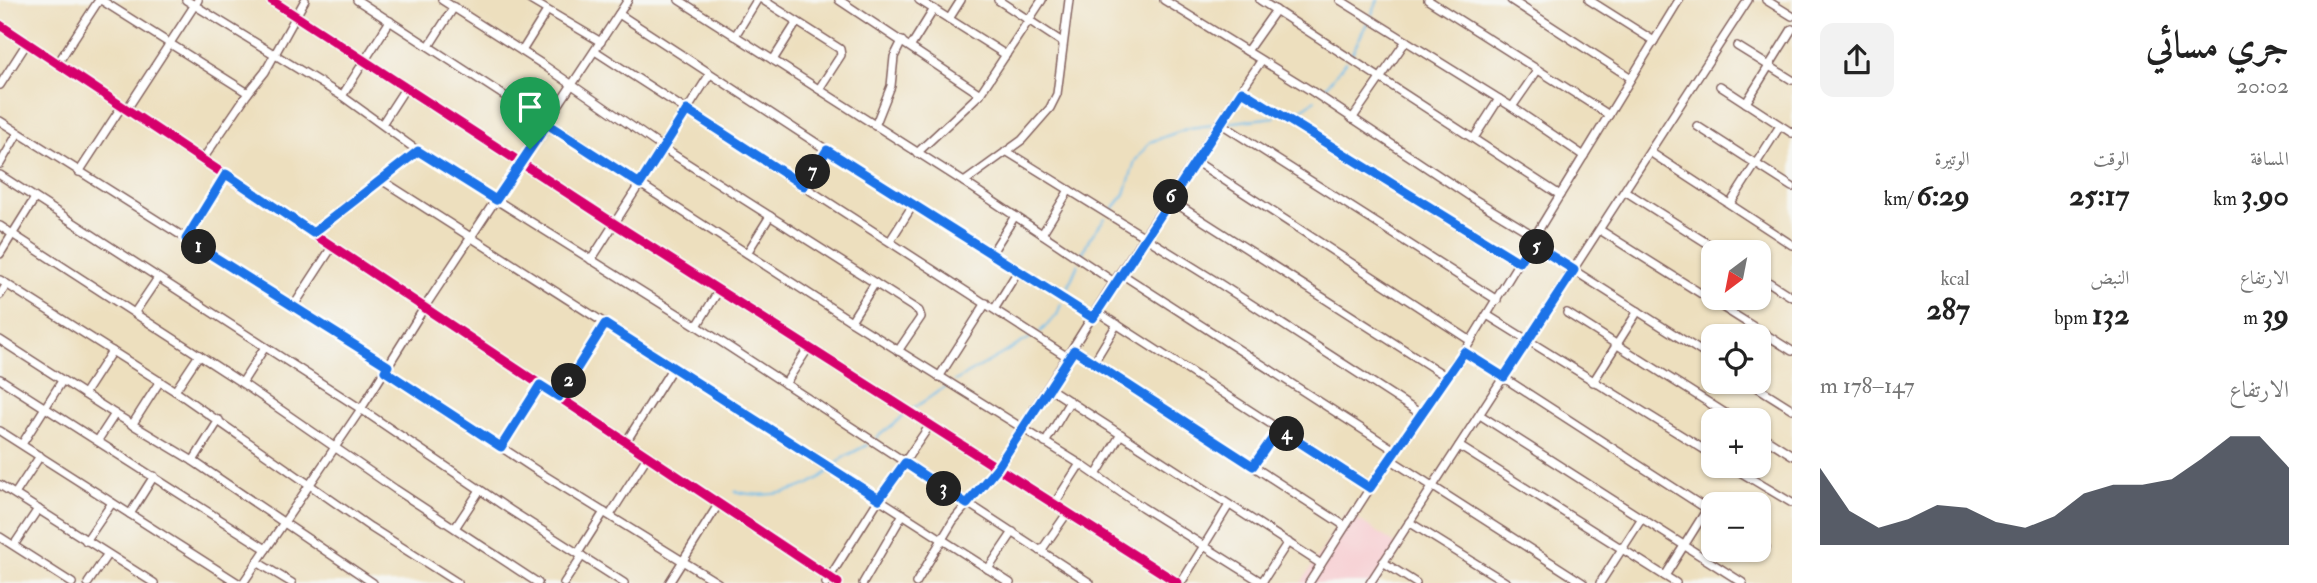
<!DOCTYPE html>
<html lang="ar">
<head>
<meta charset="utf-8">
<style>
	body { margin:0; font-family:"IM FELL Double Pica",Amiri,serif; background:#f2f2f2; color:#222; direction:rtl; height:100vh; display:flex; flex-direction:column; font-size:26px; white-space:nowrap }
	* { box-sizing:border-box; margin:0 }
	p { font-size:23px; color:#767676 }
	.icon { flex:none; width:38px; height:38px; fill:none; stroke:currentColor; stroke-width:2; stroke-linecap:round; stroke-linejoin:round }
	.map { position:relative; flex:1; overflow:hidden; direction:ltr }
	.details { display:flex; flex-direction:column; background:#fff; width:525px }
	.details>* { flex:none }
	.needle { width:46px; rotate:212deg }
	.tools { position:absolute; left:1701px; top:240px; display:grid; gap:14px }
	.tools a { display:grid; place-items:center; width:70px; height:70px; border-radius:14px; background:#fff; box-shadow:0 2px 5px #0004; font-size:35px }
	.pin { position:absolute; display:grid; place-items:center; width:60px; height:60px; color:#fff; margin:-72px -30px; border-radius:50% 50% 50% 0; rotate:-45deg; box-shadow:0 0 7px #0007 }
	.pin .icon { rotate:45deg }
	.km { position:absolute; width:35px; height:35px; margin:-18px; border-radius:50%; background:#222; color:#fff; font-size:19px; line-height:35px; text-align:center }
	.round { display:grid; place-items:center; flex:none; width:74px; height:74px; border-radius:14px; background:#f2f2f2 }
	.headline { display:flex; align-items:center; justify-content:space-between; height:119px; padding:0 28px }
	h1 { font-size:38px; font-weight:700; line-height:52px }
	.stats { display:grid; grid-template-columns:repeat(3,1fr); gap:10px; height:119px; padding:7px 28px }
	.stats div { display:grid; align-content:center }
	.stats b { font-size:30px; font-weight:700 }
	.stats small { font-size:19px; font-weight:400 }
	.stats p { font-size:19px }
	.chart { height:196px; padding:14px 28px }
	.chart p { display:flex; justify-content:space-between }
	.chart svg { width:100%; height:126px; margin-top:7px; fill:#111827; opacity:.7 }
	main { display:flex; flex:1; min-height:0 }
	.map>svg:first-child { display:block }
	.built { fill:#f7cfd3 }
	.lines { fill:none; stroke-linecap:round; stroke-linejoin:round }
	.stream { stroke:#72beec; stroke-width:2 }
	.street-casing { stroke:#83625e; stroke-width:10 }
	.street { stroke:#fff; stroke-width:7 }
	.cycleway-casing { stroke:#f6f6f2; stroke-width:13 }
	.cycleway { stroke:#d6006c; stroke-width:9 }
	.route-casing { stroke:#fff; stroke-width:14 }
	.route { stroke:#1a73e8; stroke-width:9 }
</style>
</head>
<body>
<main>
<section class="details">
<div class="headline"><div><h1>جري مسائي</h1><p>20:02</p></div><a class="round"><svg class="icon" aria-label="share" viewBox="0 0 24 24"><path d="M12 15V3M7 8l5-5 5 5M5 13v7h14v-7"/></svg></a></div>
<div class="stats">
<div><p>المسافة</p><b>3.90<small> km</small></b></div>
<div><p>الوقت</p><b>25:17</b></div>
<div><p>الوتيرة</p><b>6:29<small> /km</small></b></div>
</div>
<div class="stats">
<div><p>الارتفاع</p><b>39<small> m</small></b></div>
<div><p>النبض</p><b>132<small> bpm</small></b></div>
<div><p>kcal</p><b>287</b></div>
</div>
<div class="chart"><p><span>الارتفاع</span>147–178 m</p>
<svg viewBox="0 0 160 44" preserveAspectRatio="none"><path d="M0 44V17L10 32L20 38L30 35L40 30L50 31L60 36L70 38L80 34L90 26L100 23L110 23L120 21L130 14L140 6L150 6L160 17V44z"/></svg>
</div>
</section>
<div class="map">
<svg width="1792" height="583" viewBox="0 0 1792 583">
	<rect width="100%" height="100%" fill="#f6f6f2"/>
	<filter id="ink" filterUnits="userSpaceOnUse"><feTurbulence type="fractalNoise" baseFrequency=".0143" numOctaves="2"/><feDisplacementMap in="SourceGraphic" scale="14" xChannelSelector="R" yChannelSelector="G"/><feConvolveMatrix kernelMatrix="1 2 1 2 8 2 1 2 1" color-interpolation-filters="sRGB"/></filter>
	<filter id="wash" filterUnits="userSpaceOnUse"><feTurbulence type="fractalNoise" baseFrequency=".00686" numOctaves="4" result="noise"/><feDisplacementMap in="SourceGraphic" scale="28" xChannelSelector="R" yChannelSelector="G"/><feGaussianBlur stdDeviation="1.57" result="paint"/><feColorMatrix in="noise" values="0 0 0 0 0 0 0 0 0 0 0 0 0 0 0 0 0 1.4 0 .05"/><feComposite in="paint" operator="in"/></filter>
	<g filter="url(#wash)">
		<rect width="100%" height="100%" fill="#eddfbe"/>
		<path class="built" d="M 1347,512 L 1400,547 L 1376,583 L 1301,583 Z"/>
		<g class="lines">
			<g class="stream">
				<path d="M 1372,14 L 1378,0"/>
				<path d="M 1352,53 L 1367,23"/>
				<path d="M 1322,92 L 1346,61"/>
				<path d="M 1290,115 L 1294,114 L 1315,100"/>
				<path d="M 1226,123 L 1275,117"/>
				<path d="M 1112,210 L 1125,194 L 1135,161 L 1150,142 L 1189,128 L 1213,125"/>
				<path d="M 1082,254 L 1089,239 L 1105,218"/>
				<path d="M 1065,294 L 1078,264"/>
				<path d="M 1040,332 L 1057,315 L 1061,304"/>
				<path d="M 955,381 L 1030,338"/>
				<path d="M 914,408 L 945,387"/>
				<path d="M 876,438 L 905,415"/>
				<path d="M 836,465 L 844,457 L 867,445"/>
				<path d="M 735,491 C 765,500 804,492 828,472"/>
			</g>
		</g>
	</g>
	<g filter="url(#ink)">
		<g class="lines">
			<defs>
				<g id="street">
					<path d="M 101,0 L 248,93 L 203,159"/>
					<path d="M 186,0 L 342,96"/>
					<path d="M 271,0 L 615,224 L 1178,583"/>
					<path d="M 357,0 L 851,321 L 1080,464 L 1142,507 L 1263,583"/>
					<path d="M 442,0 L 542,64 L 663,148 L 919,311 L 921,317 L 898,351"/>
					<path d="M 530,0 L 601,42"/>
					<path d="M 679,0 L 964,182 L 1114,282"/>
					<path d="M 763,0 L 840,49 L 841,55 L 819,89"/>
					<path d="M 839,0 L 980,94"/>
					<path d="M 919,0 L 1006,55"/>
					<path d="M 998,0 L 1062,42"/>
					<path d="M 1164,0 L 1310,90 L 1474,199 L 1535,236"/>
					<path d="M 1260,0 L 1560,195"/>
					<path d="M 1340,0 L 1512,107 L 1584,156"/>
					<path d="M 1428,0 L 1609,115"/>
					<path d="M 1511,0 L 1631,78"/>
					<path d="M 1589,0 L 1654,41"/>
					<path d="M 1766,0 L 1792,16"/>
					<path d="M 619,14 L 827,150 L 1093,318"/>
					<path d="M 949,19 L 961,0"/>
					<path d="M 390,21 L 342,96 L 418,151 L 697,326 L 1090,583"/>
					<path d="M 0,25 L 838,583"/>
					<path d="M 735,36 L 757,0"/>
					<path d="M 429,46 L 454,7"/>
					<path d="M 911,46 L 934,9"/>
					<path d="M 1737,46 L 1792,80"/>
					<path d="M 522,51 L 547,11"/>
					<path d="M 595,51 L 1069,358"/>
					<path d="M 1247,51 L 1276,10"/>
					<path d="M 773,60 L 797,22"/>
					<path d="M 58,63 L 99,0"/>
					<path d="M 0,85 L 27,43"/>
					<path d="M 1720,86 L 1792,133"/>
					<path d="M 1242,91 L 1519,263"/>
					<path d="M 248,93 L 265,72 L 305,0"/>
					<path d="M 1746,103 L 1792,29"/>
					<path d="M 1512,107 L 1537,71"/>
					<path d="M 127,109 L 198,0"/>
					<path d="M 1352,119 L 1406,41"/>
					<path d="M 0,121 L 388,366"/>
					<path d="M 1220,123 L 1497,300"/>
					<path d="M 382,124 L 406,87"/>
					<path d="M 875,126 L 891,86 L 894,57 L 902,41"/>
					<path d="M 1697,126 L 1792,187"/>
					<path d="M 1474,138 L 1499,99"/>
					<path d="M 1006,151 L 1214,280 L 1421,414"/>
					<path d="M 1650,152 L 1792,245"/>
					<path d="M 917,153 L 980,94 L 1042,0"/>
					<path d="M 1195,161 L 1471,341"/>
					<path d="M 0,164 L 18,133"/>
					<path d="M 79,172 L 122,106"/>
					<path d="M 0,175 L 361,409 L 510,510 L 624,583"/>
					<path d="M 380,179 L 1010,583"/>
					<path d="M 964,182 L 1022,140 L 1050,108 L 1057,94 L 1069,0"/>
					<path d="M 804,186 L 827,150"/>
					<path d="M 1625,191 L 1721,252"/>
					<path d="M 1169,199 L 1447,377"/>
					<path d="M 1730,204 L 1780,126"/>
					<path d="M 0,226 L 242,383 L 395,489 L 538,583"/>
					<path d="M 1600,230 L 1792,351"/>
					<path d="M 313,233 L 418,151"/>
					<path d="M 1042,234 L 1069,190"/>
					<path d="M 186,239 L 226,174"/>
					<path d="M 890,241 L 913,205"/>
					<path d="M 1531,243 L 1713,359"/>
					<path d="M 747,253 L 770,216"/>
					<path d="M 0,254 L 35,198"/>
					<path d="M 991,254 L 1015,216"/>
					<path d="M 591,260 L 710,74"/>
					<path d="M 1120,273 L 1396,451"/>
					<path d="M 1759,276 L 1792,297"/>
					<path d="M 0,280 L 175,391 L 370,527 L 458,583"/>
					<path d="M 0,295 L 7,284"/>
					<path d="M 293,307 L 332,247"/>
					<path d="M 995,308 L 1018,271"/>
					<path d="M 1096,311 L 1370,488"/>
					<path d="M 135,312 L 158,278"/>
					<path d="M 1567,313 L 1736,420"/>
					<path d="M 1487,315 L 1713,455"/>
					<path d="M 851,321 L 875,283"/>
					<path d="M 697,326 L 719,290"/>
					<path d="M 0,340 L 115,414 L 193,461 L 373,583"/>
					<path d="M 1074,350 L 1345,526"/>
					<path d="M 1464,352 L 1713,513"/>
					<path d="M 1094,362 L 1117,324"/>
					<path d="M 385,371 L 539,472 L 718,583"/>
					<path d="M 939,377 L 986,303"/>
					<path d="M 0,379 L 266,549"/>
					<path d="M 1593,382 L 1638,311"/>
					<path d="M 1749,382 L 1792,409"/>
					<path d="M 242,383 L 265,347"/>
					<path d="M 785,384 L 809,347"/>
					<path d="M 1049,388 L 1321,564"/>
					<path d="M 175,391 L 199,355"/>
					<path d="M 84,394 L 112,351"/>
					<path d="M 559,397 L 605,324"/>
					<path d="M 1480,415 L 1743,583"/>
					<path d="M 132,425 L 160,381"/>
					<path d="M 0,431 L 238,583"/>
					<path d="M 1759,434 L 1792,455"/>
					<path d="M 98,440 L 115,414"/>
					<path d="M 626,442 L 673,367"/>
					<path d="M 1045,443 L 1070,401"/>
					<path d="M 22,444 L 62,381"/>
					<path d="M 1459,446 L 1676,583"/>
					<path d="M 501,447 L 540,385"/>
					<path d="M 1390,459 L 1583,583"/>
					<path d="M 193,461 L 219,420"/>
					<path d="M 1253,466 L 1279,429"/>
					<path d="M 1730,466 L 1792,503"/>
					<path d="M 1096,475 L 1121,434"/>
					<path d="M 0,485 L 154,583"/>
					<path d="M 15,494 L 40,456"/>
					<path d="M 1055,503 L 1080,464"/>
					<path d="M 130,514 L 154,476"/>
					<path d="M 610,515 L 647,457"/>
					<path d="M 1409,522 L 1507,583"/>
					<path d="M 455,528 L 480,490"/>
					<path d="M 0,537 L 72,583"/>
					<path d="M 86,541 L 112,503"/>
					<path d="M 1759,542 L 1766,547"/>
					<path d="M 14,545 L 38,509"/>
					<path d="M 1041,551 L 1068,512"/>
					<path d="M 578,553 L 604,512"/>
					<path d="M 257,562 L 292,583"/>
					<path d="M 1383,562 L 1416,583"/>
					<path d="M 988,569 L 1013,532"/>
					<path d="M 1665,576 L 1707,509"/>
					<path d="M 1262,582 L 1288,542"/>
					<path d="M 88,583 L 107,555"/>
					<path d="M 243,583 L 361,409 L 424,308 L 628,0"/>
					<path d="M 564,583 L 582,556"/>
					<path d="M 669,583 L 718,505"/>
					<path d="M 826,583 L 879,499 L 930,425"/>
					<path d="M 863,583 L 903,514"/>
					<path d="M 916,583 L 953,521 L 997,468 L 1114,282 L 1261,61"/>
					<path d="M 1181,583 L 1229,505"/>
					<path d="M 1309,583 L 1370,488 L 1464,352 L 1679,0"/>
					<path d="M 1370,583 L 1748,0"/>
					<path d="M 1600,583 L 1642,518"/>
				</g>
			</defs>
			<use href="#street" class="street-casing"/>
			<use href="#street" class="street"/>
			<defs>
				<g id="cycleway">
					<path d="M 271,0 L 615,224 L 1178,583"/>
					<path d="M 0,25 L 838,583"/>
				</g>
			</defs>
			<use href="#cycleway" class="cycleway-casing"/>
			<use href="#cycleway" class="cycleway"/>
		</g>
	</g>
	<g class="lines" filter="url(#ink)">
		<defs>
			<path id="route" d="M 1242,91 L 1519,262 L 1531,243 L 1574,270 L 1504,377 L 1464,352 L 1370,488 L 1279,429 L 1253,466 L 1074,350 L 997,468 L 967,504 L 905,463 L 879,499 L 605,324 L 559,397 L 540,385 L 501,447 L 385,371 L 388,366 L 186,239 L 226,174 L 313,233 L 418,151 L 496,200 L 547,124 L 640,184 L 687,110 L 804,186 L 827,150 L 1093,318 Z"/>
		</defs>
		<use href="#route" class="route-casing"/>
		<use href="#route" class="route"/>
	</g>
</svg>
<div class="tools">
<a><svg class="needle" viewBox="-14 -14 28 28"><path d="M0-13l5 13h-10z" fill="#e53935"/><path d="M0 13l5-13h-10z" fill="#767676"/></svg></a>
<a><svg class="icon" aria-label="locate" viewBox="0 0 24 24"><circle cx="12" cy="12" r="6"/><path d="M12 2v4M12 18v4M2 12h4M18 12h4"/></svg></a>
<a>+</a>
<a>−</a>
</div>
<div class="pin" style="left:530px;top:149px;background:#1e9e55"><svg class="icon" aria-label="arrive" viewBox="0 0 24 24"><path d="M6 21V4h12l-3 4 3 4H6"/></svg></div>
<b class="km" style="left:199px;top:247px">1</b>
<b class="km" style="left:569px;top:381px">2</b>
<b class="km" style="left:944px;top:489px">3</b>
<b class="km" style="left:1287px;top:434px">4</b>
<b class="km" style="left:1537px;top:247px">5</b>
<b class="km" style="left:1171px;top:197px">6</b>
<b class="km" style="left:813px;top:172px">7</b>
</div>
</main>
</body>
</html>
